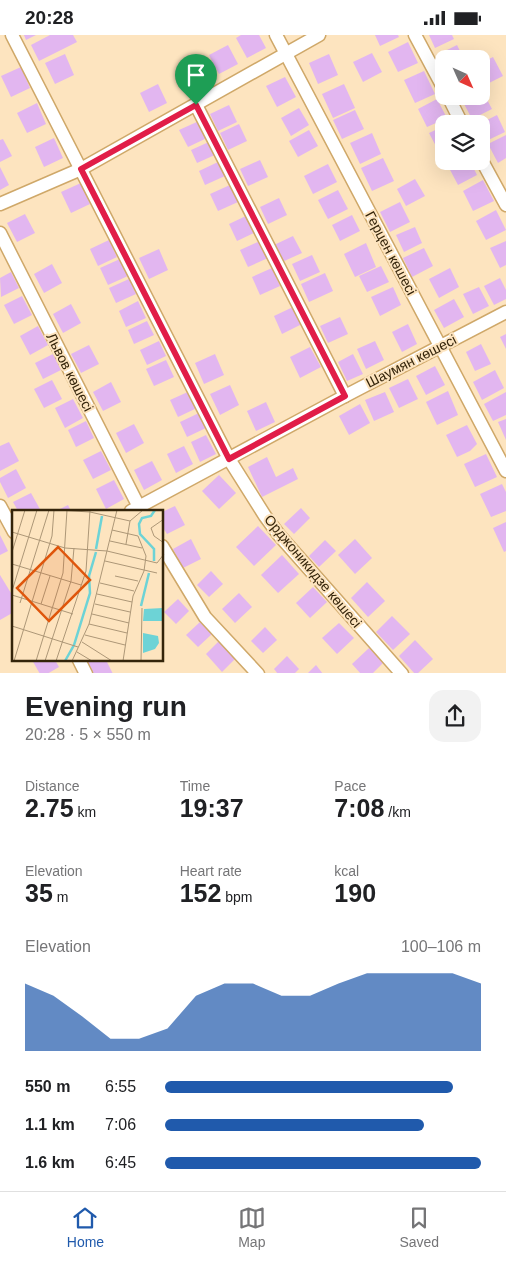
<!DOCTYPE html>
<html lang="en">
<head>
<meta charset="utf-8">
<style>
	body { margin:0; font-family:Helvetica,sans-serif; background:#f2f2f2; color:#202124; height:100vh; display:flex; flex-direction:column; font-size:19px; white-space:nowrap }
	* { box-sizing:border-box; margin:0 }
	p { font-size:16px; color:#757577 }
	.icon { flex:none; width:28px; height:28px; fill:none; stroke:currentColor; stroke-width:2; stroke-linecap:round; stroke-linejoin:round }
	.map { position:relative; height:638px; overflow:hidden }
	.sheet { display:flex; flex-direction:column; background:#fff; flex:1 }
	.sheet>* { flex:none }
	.needle { width:32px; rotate:135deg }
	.controls { position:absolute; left:435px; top:15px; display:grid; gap:10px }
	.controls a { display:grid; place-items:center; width:55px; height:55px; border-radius:10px; background:#fff; box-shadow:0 5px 20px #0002; font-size:25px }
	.pin { position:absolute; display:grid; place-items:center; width:42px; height:42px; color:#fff; margin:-51px -21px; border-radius:50% 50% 50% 0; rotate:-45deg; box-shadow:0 0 5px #0007 }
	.pin .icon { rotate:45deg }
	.round { display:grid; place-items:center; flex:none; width:52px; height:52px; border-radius:15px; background:#f2f2f2 }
	.head { display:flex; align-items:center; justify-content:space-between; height:85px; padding:0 25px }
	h1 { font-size:28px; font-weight:700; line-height:38px }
	.metrics { display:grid; grid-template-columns:repeat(3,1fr); gap:8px; height:85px; padding:5px 25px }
	.metrics div { display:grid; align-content:center }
	.metrics b { font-size:25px; font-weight:700 }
	.metrics small { font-size:14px; font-weight:400 }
	.metrics p { font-size:14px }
	.chart { height:140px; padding:10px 25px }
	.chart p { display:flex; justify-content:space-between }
	.chart svg { width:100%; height:90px; margin-top:5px; fill:#205aac; opacity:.7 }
	ul { padding:0 25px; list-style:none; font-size:16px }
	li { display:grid; grid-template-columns:80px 60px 1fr; align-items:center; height:38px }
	li i { height:12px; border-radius:6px; background:#205aac }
	.status { display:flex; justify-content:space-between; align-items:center; height:35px; padding:0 25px; background:#fff; direction:ltr }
	.status svg { height:14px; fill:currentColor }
	.tabs { display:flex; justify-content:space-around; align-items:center; height:70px; border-top:1px solid #e0e0e0; background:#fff; font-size:14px; color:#757577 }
	.tabs a { display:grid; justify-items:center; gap:2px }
	.tabs .current { color:#205aac }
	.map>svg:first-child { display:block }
	.building { fill:#e2b6f0 }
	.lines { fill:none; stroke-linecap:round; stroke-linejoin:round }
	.street-casing { stroke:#cfa869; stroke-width:15 }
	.street { stroke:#fff; stroke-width:12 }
	.route-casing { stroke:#fff; stroke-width:10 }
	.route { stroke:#e11d48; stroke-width:6 }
	.labels { text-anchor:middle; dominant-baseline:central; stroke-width:4; stroke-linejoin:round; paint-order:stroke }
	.street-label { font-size:14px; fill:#34240a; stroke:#fde4bf }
	.inset-river { fill:none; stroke:#6dd3d6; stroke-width:2.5 }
	.inset-road { fill:none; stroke:#ad9777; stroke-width:1 }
	.view { fill:#df560c; fill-opacity:0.15; stroke:#df560c; stroke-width:2.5 }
	.inset-edge { fill:none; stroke:#34240a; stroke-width:2.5 }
</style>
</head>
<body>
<div class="status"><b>20:28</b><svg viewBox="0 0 49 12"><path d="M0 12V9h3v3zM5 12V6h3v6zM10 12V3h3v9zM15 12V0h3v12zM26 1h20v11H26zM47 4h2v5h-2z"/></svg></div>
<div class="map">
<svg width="506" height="639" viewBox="0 0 506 639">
	<rect width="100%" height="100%" fill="#fde4bf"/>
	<g class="building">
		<path d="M 24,0 L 36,0 L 26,5 Z"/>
		<path d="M 50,0 L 73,0 L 77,7 L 39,26 L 31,10 Z"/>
		<path d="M 241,0 L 259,0 L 266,13 L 247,23 L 236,3 Z"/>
		<path d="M 375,0 L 398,0 L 399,2 L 380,11 Z"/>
		<path d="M 429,0 L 452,0 L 454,4 L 435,13 Z"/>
		<path d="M 408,7 L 418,28 L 398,37 L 388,17 Z"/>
		<path d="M 228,10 L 238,29 L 219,39 L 209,20 Z"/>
		<path d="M 457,10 L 464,24 L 444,24 L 444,33 L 437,20 Z"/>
		<path d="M 372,18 L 382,37 L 363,47 L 353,27 Z"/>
		<path d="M 65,19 L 74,40 L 55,49 L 45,28 Z"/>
		<path d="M 329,19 L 338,40 L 318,49 L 309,28 Z"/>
		<path d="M 493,22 L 503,41 L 485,50 L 481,41 L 481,28 Z"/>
		<path d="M 194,30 L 204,50 L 186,59 L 176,39 Z"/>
		<path d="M 21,32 L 30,53 L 11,62 L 1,41 Z"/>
		<path d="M 424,36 L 435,59 L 415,68 L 404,45 Z"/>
		<path d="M 285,42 L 296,62 L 277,72 L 266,51 Z"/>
		<path d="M 158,49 L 167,68 L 149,77 L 140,58 Z"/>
		<path d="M 344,49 L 355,73 L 333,83 L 322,59 Z"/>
		<path d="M 483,57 L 492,74 L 472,84 L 463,67 L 475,61 L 481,61 L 481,58 Z"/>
		<path d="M 437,64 L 447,83 L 427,92 L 418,74 Z"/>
		<path d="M 37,68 L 46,89 L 27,98 L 17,78 Z"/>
		<path d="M 229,70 L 237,87 L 218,96 L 210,79 Z"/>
		<path d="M 299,73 L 309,90 L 291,101 L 281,83 Z"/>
		<path d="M 355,75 L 364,94 L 342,104 L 333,85 Z"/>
		<path d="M 497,80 L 505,97 L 484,107 L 481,101 L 481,88 Z"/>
		<path d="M 199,86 L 207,103 L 188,112 L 179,95 Z"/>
		<path d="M 239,89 L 247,106 L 228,115 L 220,98 Z"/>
		<path d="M 444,91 L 444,115 L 439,117 L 429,98 Z"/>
		<path d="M 309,95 L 318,111 L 298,122 L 289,106 Z"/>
		<path d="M 372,98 L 381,119 L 360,129 L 350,108 Z"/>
		<path d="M 506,100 L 506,123 L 498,128 L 488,109 Z"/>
		<path d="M 54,103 L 63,123 L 44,132 L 35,112 Z"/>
		<path d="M 3,104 L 12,121 L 0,127 L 0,105 Z"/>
		<path d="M 211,106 L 217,119 L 197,128 L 191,115 Z"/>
		<path d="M 383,123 L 394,146 L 372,156 L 361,133 Z"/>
		<path d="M 260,125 L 268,142 L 248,151 L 240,134 Z"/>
		<path d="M 456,126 L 470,126 L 477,140 L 458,150 L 448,131 Z"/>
		<path d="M 218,127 L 225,141 L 205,150 L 199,136 Z"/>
		<path d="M 328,129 L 337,147 L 313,159 L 304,141 Z"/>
		<path d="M 0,132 L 9,150 L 0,155 Z"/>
		<path d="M 415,144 L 425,161 L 406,171 L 397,154 Z"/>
		<path d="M 483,145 L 494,166 L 473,176 L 463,156 Z"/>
		<path d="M 81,148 L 90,169 L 71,178 L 61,157 Z"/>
		<path d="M 230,150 L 238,167 L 218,176 L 210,159 Z"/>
		<path d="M 338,155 L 348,174 L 328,184 L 318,165 Z"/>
		<path d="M 279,163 L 287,180 L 268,189 L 260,172 Z"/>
		<path d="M 400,167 L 410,187 L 390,197 L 380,177 Z"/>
		<path d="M 496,175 L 506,195 L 486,205 L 476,186 Z"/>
		<path d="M 25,179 L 35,198 L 17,207 L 7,188 Z"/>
		<path d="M 248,180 L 256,197 L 237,206 L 229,189 Z"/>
		<path d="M 352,180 L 360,196 L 340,206 L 332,190 Z"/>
		<path d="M 415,192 L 422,208 L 404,217 L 396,200 Z"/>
		<path d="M 293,201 L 302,218 L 282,227 L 274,210 Z"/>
		<path d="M 109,205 L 117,222 L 98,231 L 90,214 Z"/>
		<path d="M 260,206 L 268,223 L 248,232 L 240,215 Z"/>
		<path d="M 506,206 L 506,230 L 500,233 L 490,213 Z"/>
		<path d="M 366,208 L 376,232 L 355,242 L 344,219 Z"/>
		<path d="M 424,213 L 433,231 L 412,242 L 403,223 Z"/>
		<path d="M 159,214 L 168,235 L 149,244 L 139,223 Z"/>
		<path d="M 312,220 L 320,237 L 300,246 L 292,229 Z"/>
		<path d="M 120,224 L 128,241 L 108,250 L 100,233 Z"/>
		<path d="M 52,229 L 62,248 L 44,258 L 34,239 Z"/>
		<path d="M 381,231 L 389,247 L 367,257 L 359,241 Z"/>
		<path d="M 272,233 L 280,251 L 260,260 L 252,242 Z"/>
		<path d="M 450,233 L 459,252 L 439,263 L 429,244 Z"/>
		<path d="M 11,237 L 19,253 L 1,262 L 0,243 Z"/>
		<path d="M 325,238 L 333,256 L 309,267 L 301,249 Z"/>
		<path d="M 500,243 L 506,255 L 506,264 L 494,270 L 484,251 Z"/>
		<path d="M 129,244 L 136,259 L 116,268 L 109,253 Z"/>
		<path d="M 393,252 L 401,270 L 380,281 L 371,262 Z"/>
		<path d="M 479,252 L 489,271 L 473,279 L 463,259 Z"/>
		<path d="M 22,261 L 32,280 L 14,289 L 4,270 Z"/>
		<path d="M 454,264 L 464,282 L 444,293 L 434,275 Z"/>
		<path d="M 138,266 L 146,283 L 126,292 L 119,276 Z"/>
		<path d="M 71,269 L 81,288 L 63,298 L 53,279 Z"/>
		<path d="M 293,272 L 302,289 L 282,299 L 274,281 Z"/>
		<path d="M 340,282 L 348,299 L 328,308 L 320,291 Z"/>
		<path d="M 147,286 L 154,300 L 134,309 L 128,295 Z"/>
		<path d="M 408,289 L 417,309 L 402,317 L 392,297 Z"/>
		<path d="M 38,291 L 48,310 L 30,320 L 20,301 Z"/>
		<path d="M 506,299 L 506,314 L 500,302 Z"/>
		<path d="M 159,306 L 166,321 L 147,330 L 140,315 Z"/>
		<path d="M 375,306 L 384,325 L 366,334 L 357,314 Z"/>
		<path d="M 481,309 L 491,329 L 475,336 L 466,317 Z"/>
		<path d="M 89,310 L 99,329 L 81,338 L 71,319 Z"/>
		<path d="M 310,312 L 321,332 L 300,343 L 290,322 Z"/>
		<path d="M 53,319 L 61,335 L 43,344 L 35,328 Z"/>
		<path d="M 215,319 L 224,340 L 204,349 L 195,328 Z"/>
		<path d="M 353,319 L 363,339 L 347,346 L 338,327 Z"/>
		<path d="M 166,325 L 174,342 L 154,351 L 146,334 Z"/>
		<path d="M 435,331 L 445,350 L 426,360 L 416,341 Z"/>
		<path d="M 495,335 L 504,353 L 482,365 L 473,347 Z"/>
		<path d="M 408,344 L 418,364 L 399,373 L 389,353 Z"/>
		<path d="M 52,345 L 62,364 L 44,373 L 34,354 Z"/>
		<path d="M 111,347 L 121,367 L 103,376 L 93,357 Z"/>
		<path d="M 230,350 L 239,370 L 220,380 L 210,359 Z"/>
		<path d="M 190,356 L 197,373 L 178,382 L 170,365 Z"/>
		<path d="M 448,356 L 458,380 L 437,390 L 426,367 Z"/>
		<path d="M 385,357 L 394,377 L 374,386 L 365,365 Z"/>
		<path d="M 506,357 L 506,380 L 493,386 L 484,369 Z"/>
		<path d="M 73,364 L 83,383 L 65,393 L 55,373 Z"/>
		<path d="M 266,367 L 275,387 L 256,396 L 247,376 Z"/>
		<path d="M 360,369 L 370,388 L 349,400 L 339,381 Z"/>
		<path d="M 199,378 L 206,393 L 187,402 L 180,387 Z"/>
		<path d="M 506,384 L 506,405 L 498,387 Z"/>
		<path d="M 86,386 L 94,403 L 76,412 L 68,395 Z"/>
		<path d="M 134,389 L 144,408 L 126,418 L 116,398 Z"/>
		<path d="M 467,390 L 477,409 L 470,416 L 457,422 L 446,400 Z"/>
		<path d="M 206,400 L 216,419 L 200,427 L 191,407 Z"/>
		<path d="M 9,407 L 19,426 L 0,436 L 0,411 Z"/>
		<path d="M 184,411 L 193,429 L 176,438 L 167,419 Z"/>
		<path d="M 101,416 L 111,435 L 93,444 L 83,425 Z"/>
		<path d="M 486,419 L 497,442 L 475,452 L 464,429 Z"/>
		<path d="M 267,422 L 276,442 L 293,433 L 298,444 L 262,462 L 248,432 Z"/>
		<path d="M 152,426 L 162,445 L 144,455 L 134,435 Z"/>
		<path d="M 16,434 L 26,453 L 8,463 L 0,447 L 0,443 Z"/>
		<path d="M 219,440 L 236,458 L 219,474 L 202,456 Z"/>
		<path d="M 114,445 L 124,464 L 106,474 L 96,454 Z"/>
		<path d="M 502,449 L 506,457 L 506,476 L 491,482 L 480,459 Z"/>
		<path d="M 31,458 L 41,476 L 18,476 L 13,467 Z"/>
		<path d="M 68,470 L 71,476 L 56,476 Z"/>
		<path d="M 175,471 L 185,490 L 167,499 L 162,491 L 162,477 Z"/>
		<path d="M 301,473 L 310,483 L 294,499 L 284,489 Z"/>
		<path d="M 506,487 L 506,516 L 504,517 L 493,493 Z"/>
		<path d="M 258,491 L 276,510 L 254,531 L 236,512 Z"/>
		<path d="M 0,500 L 8,516 L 0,520 Z"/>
		<path d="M 191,504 L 201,524 L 183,533 L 173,514 Z"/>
		<path d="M 355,504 L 372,523 L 355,539 L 338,520 Z"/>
		<path d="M 325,505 L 336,516 L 319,532 L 309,521 Z"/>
		<path d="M 282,520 L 299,539 L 278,558 L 261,540 Z"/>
		<path d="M 211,536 L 223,549 L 209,562 L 197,550 Z"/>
		<path d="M 0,540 L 14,563 L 14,577 L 0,585 Z"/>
		<path d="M 367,547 L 385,566 L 368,582 L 351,563 Z"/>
		<path d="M 313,552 L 327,567 L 310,583 L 296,568 Z"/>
		<path d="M 239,558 L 252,572 L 235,588 L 222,574 Z"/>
		<path d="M 178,564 L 189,576 L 176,589 L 164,577 Z"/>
		<path d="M 392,581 L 410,599 L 393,615 L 376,597 Z"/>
		<path d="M 200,587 L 212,599 L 198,612 L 186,600 Z"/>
		<path d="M 339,588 L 354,603 L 337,619 L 322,603 Z"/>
		<path d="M 265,592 L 277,605 L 263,618 L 251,606 Z"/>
		<path d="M 415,605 L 433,624 L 417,639 L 415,639 L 399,621 Z"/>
		<path d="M 219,606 L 236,623 L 222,637 L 206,619 Z"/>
		<path d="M 369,613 L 383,628 L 372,639 L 361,639 L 352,629 Z"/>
		<path d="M 287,621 L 299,634 L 294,639 L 278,639 L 274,634 Z"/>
		<path d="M 32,625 L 55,625 L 59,632 L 47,639 L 40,639 Z"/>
		<path d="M 86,625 L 106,625 L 113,639 L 93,639 Z"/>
		<path d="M 316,630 L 323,639 L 307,639 Z"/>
	</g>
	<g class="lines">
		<defs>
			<g id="street">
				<path d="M 12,0 L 229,424 L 265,481 L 279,500 L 402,639"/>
				<path d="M 276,0 L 506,436"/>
				<path d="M 415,0 L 444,54"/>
				<path d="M 448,61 L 462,89"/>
				<path d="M 196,70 L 345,361"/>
				<path d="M 481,124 L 506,170"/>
				<path d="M 0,169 L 81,134 L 319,0"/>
				<path d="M 0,198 L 141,476"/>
				<path d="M 0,471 L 14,497"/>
				<path d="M 131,476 L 345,361 L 506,277"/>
				<path d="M 162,511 L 205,582 L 258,639"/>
				<path d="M 79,625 L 86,639"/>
			</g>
		</defs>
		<use href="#street" class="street-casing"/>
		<use href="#street" class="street"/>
	</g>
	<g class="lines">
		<defs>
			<path id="route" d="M 196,70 L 345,361 L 229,424 L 81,134 Z"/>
		</defs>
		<use href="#route" class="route-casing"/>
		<use href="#route" class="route"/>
	</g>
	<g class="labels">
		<g class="street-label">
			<text transform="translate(391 218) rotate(62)">Герцен көшесі</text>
			<text transform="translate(411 326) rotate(-27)">Шаумян көшесі</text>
			<text transform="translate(70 337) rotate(63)">Львов көшесі</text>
			<text transform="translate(313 536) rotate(50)">Орджоникидзе көшесі</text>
		</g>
	</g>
	<g transform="translate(12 475)">
		<rect width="151" height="151" fill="#fde4bf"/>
		<path d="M 151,98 L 151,111 L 131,111 L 132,99 ZM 131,123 L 146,126 L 147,133 L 143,139 L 131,143 Z" fill="#6dd3d6"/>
		<path class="inset-river" d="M 84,39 L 90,6M 142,51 L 142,39 L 128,24 L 127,14 L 130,8 L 139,6 L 143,0M 129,96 L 137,63M 53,151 L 62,135 L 78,83 L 77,66 L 84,42"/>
		<path class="inset-road" d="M 45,0 L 78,2 L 118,11M 152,9 L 139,18 L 142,26 L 152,33M 100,20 L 126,26 L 134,46 L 132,61 L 121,86 L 111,151M 0,22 L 53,38 L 95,41 L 145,53 L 152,44M 98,31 L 130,38M 114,34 L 118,11 L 131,0M 0,42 L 13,0M 93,51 L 145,63M 0,54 L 69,75M 103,66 L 126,71M 88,73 L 122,81M 0,81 L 25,0M 85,84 L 120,92M 0,85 L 61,104M 8,93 L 37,0M 29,94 L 38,66M 83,94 L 118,102M 80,104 L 117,113M 77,114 L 115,123M 0,116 L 66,137M 73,125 L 113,135M 70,132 L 100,151M 65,142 L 80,151M 2,151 L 40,26 L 42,0M 24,151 L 51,63 L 55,0M 33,151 L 59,71 L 62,38M 44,151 L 74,61 L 78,0M 60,151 L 77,114 L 105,0M 129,151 L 130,98"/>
		<path class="view" d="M 46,37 L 78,70 L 37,111 L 5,78 Z"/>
		<rect width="151" height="151" class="inset-edge"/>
	</g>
</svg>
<div class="controls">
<a><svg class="needle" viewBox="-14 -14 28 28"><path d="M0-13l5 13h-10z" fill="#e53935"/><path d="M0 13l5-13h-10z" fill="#757577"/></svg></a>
<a><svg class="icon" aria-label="layers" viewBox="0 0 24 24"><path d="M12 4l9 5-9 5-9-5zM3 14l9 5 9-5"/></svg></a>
</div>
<div class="pin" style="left:196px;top:70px;background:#1e9e55"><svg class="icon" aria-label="arrive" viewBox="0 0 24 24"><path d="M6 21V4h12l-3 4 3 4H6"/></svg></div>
</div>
<section class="sheet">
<div class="head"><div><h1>Evening run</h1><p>20:28 · 5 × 550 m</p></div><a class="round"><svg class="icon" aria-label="share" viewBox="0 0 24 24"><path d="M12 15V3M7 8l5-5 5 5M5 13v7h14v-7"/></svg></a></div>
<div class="metrics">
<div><p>Distance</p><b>2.75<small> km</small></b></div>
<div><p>Time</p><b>19:37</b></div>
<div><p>Pace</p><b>7:08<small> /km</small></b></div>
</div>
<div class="metrics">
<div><p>Elevation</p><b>35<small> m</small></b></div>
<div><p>Heart rate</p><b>152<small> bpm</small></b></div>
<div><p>kcal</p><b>190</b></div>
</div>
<div class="chart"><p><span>Elevation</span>100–106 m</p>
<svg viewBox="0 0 160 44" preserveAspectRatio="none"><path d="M0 44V11L10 17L20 27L30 38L40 38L50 33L60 17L70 11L80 11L90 17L100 17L110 11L120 6L130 6L140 6L150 6L160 11V44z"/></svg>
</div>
<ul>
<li><b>550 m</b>6:55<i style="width:91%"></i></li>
<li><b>1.1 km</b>7:06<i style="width:82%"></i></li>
<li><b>1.6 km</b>6:45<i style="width:100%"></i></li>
</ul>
</section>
<nav class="tabs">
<a class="current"><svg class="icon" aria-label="home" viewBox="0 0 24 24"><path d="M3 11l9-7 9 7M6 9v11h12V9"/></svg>Home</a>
<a><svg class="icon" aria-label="map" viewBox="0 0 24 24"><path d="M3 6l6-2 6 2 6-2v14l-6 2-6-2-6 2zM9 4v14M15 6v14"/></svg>Map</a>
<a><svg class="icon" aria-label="saved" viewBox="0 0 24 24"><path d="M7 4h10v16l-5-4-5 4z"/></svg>Saved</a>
</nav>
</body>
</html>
